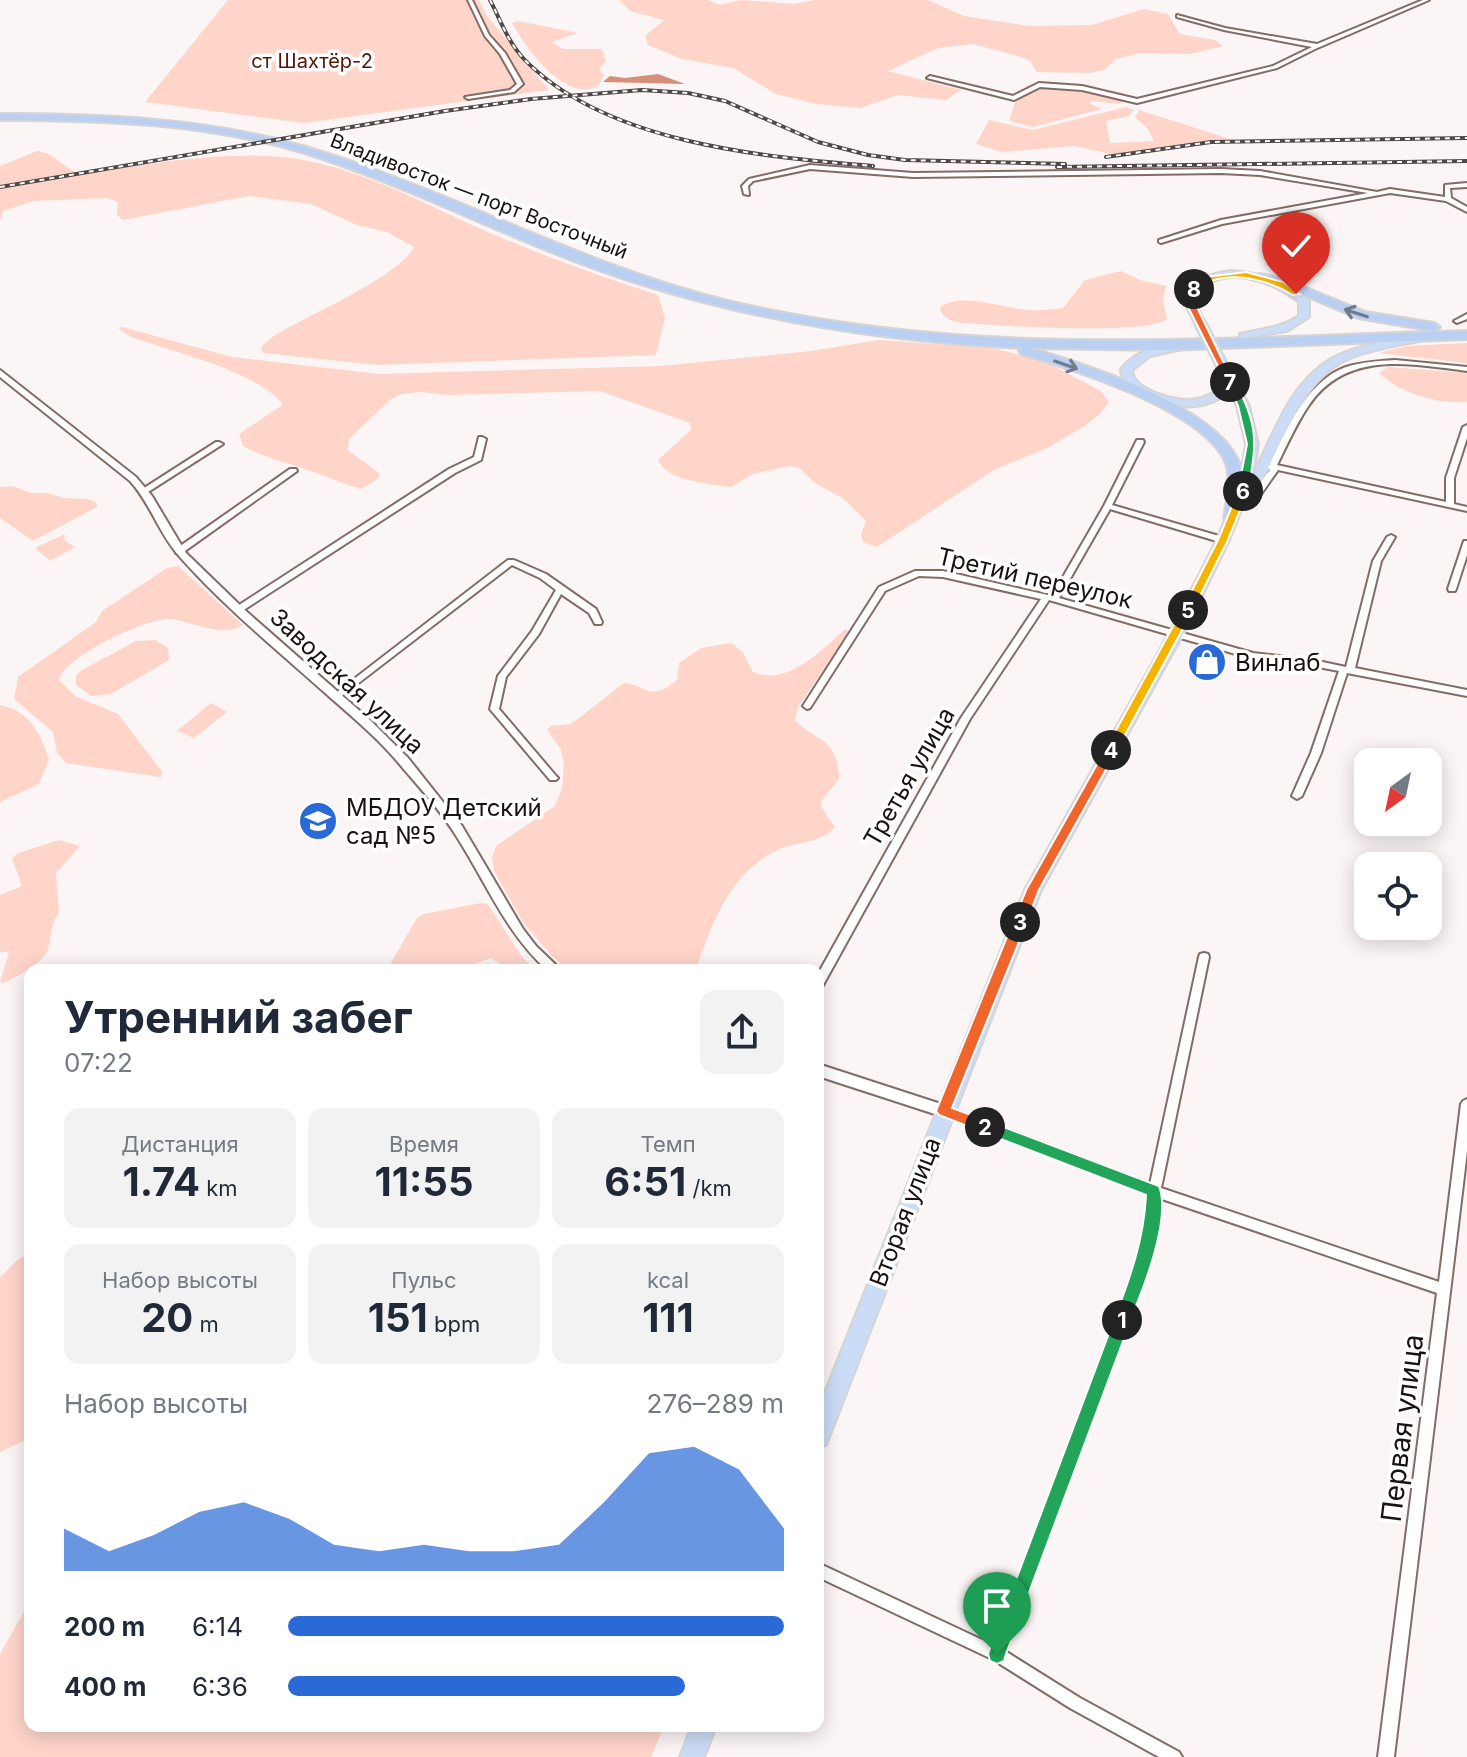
<!DOCTYPE html>
<html lang="ru">
<head>
<meta charset="utf-8">
<style>
	body { margin:0; font-family:Inter,sans-serif; background:#f2f2f3; color:#1f2937; height:100vh; display:flex; flex-direction:column; font-size:30px; white-space:nowrap }
	* { box-sizing:border-box; margin:0 }
	p { font-size:26px; color:#747a83 }
	.icon { flex:none; width:44px; height:44px; fill:none; stroke:currentColor; stroke-width:2; stroke-linecap:round; stroke-linejoin:round }
	.map { position:relative; flex:1; overflow:hidden }
	.side { position:absolute; left:24px; top:964px; width:800px; height:768px; display:flex; flex-direction:column; background:#fff; border-radius:16px; box-shadow:0 4px 20px #0003 }
	.side>* { flex:none }
	.needle { width:52px; rotate:213deg }
	.buttons { position:absolute; left:1354px; top:748px; display:grid; gap:16px }
	.buttons a { display:grid; place-items:center; width:88px; height:88px; border-radius:16px; background:#fff; box-shadow:0 4px 20px #0003; font-size:40px }
	.pin { position:absolute; display:grid; place-items:center; width:68px; height:68px; color:#fff; margin:-82px -34px; border-radius:50% 50% 50% 0; rotate:-45deg; box-shadow:0 0 8px #0007 }
	.pin .icon { rotate:45deg }
	.km { position:absolute; width:40px; height:40px; margin:-20px; border-radius:50%; background:#222; color:#fff; font-size:22px; line-height:40px; text-align:center }
	.round { display:grid; place-items:center; flex:none; width:84px; height:84px; border-radius:16px; background:#f2f2f3 }
	.overview { display:flex; align-items:center; justify-content:space-between; height:136px; padding:0 40px }
	h1 { font-size:44px; font-weight:700; line-height:60px }
	.stats { display:grid; grid-template-columns:repeat(3,1fr); gap:12px; height:136px; padding:8px 40px }
	.stats div { display:grid; align-content:center; border-radius:16px; background:#f2f2f3; text-align:center }
	.stats b { font-size:40px; font-weight:700 }
	.stats small { font-size:22px; font-weight:400 }
	.stats p { font-size:22px }
	.chart { height:224px; padding:16px 40px }
	.chart p { display:flex; justify-content:space-between }
	.chart svg { width:100%; height:144px; margin-top:8px; fill:#296ad7; opacity:.7 }
	ul { padding:0 40px; list-style:none; font-size:26px }
	li { display:grid; grid-template-columns:128px 96px 1fr; align-items:center; height:60px }
	li i { height:20px; border-radius:10px; background:#296ad7 }
	.map>svg:first-child { display:block }
	.green { fill:#ffd5ca }
	.water { fill:#d78f7c }
	.lines { fill:none; stroke-linecap:round; stroke-linejoin:round }
	.minor-casing { stroke:#826c66; stroke-width:4 }
	.tertiary-casing { stroke:#826c66; stroke-width:4 }
	.primary-casing { stroke:#d6d4d4; stroke-width:4 }
	.trunk-casing { stroke:#d6d4d4; stroke-width:4 }
	.minor { fill:#fff; fill-rule:evenodd }
	.tertiary { fill:#fff; fill-rule:evenodd }
	.primary { fill:#cbdcf6; fill-rule:evenodd }
	.trunk { fill:#bad0f3; fill-rule:evenodd }
	.rail-casing { stroke:#4f4846; stroke-width:4 }
	.rail { stroke:#fff; stroke-width:2; stroke-dasharray:5; stroke-linecap:butt }
	.primary-bridge-casing { stroke:#d6d4d4; stroke-width:14; stroke-linecap:butt }
	.primary-bridge { stroke:#cbdcf6; stroke-width:11 }
	.oneway { stroke:#727a8d }
	.split-1 { fill:#22a559; stroke:#fff; stroke-width:2 }
	.split-2 { fill:#22a559; stroke:#fff; stroke-width:2 }
	.split-3 { fill:#f0652b; stroke:#fff; stroke-width:2 }
	.split-4 { fill:#f0652b; stroke:#fff; stroke-width:2 }
	.split-5 { fill:#f5b400; stroke:#fff; stroke-width:2 }
	.split-6 { fill:#f5b400; stroke:#fff; stroke-width:2 }
	.split-7 { fill:#22a559; stroke:#fff; stroke-width:2 }
	.split-8 { fill:#f0652b; stroke:#fff; stroke-width:2 }
	.split-9 { fill:#f5b400; stroke:#fff; stroke-width:2 }
	.labels { text-anchor:middle; dominant-baseline:central; stroke-width:7; stroke-linejoin:round; paint-order:stroke }
	.far-park-label { font-size:20px; fill:#551505; stroke:#fff }
	.far-street-label { font-size:20px; fill:#1a1210; stroke:#fff }
	.street-label { font-size:24px; fill:#1a1210; stroke:#fff }
	.poi-label { font-size:24px; fill:#1a1210; stroke:#fff; text-anchor:start }
	.near-street-label { font-size:28px; fill:#1a1210; stroke:#fff }
</style>
</head>
<body>
<div class="map">
<svg width="1467" height="1757" viewBox="0 0 1467 1757">
	<rect width="100%" height="100%" fill="#fbf6f5"/>
	<g class="green">
		<path d="M 228,0 L 479,0 L 487,16 L 549,90 L 304,123 L 145,102 Z"/>
		<path d="M 619,0 L 708,0 L 719,5 L 741,0 L 793,4 L 814,0 L 928,0 L 964,16 L 1029,26 L 1092,25 L 1144,9 L 1168,14 L 1180,34 L 1215,40 L 1223,46 L 1191,54 L 1140,53 L 1116,59 L 1104,70 L 1089,73 L 1037,72 L 1030,61 L 1024,58 L 973,44 L 938,48 L 888,71 L 961,90 L 946,100 L 898,95 L 861,108 L 817,104 L 776,94 L 733,68 L 682,59 L 648,45 L 645,36 L 664,20 L 630,11 Z"/>
		<path d="M 518,21 L 578,33 L 552,42 L 563,49 L 602,49 L 606,61 L 599,69 L 604,75 L 600,84 C 569,108 525,47 512,23 Z"/>
		<path d="M 1040,87 L 1079,89 L 1129,100 L 1118,104 L 1093,101 L 1089,103 L 1102,109 L 1033,127 L 1009,121 L 1016,99 Z"/>
		<path d="M 1126,107 L 1134,110 L 1129,116 L 1106,121 L 1110,143 L 1154,141 L 1148,129 L 1135,117 L 1139,110 L 1230,139 L 1115,155 L 1075,146 L 1001,152 L 976,144 L 989,120 L 1033,130 Z"/>
		<path d="M 37,151 C 57,153 65,171 82,174 C 144,165 207,153 269,156 C 340,159 407,195 470,224 C 531,252 594,274 658,295 L 665,318 L 656,355 L 376,365 L 263,353 L 261,347 L 271,338 C 304,316 397,279 414,247 L 387,232 L 357,225 L 311,204 L 249,196 L 123,220 L 117,215 L 118,202 L 107,198 L 34,201 L 3,211 L 0,221 L 0,166 Z"/>
		<path d="M 1121,271 L 1140,280 L 1166,286 L 1163,301 L 1167,319 C 1145,336 997,325 962,323 C 952,321 941,318 940,307 C 964,291 1004,309 1030,310 C 1041,311 1052,309 1063,308 L 1085,280 Z"/>
		<path d="M 122,327 L 232,357 L 379,374 L 661,366 L 811,351 L 879,340 L 964,346 L 997,349 L 1048,363 L 1101,391 L 1109,402 L 1099,415 L 1083,427 L 1047,448 L 994,470 L 877,547 L 863,542 L 861,534 L 866,521 L 844,499 L 815,483 L 799,468 L 790,466 L 753,474 L 731,487 C 709,484 667,481 658,460 L 691,430 L 690,423 L 600,391 L 449,395 L 420,392 L 401,394 L 391,399 L 349,439 L 348,450 L 379,473 L 379,478 L 361,489 C 340,483 320,473 299,467 C 279,461 262,456 243,446 L 239,434 L 281,406 L 282,403 C 256,372 173,351 133,338 L 118,328 Z"/>
		<path d="M 1467,343 L 1467,363 L 1379,353 L 1407,346 Z"/>
		<path d="M 1388,367 L 1467,373 L 1467,402 C 1437,404 1401,394 1379,373 Z"/>
		<path d="M 12,486 L 32,493 L 48,493 L 63,498 L 88,499 L 96,502 L 97,507 L 33,541 L 0,518 L 0,487 Z"/>
		<path d="M 65,534 L 64,540 L 75,547 L 50,561 L 35,548 Z"/>
		<path d="M 178,566 L 243,625 C 221,638 194,622 171,619 C 147,617 64,657 59,680 L 75,696 L 118,714 L 163,773 L 160,777 L 66,763 L 57,753 L 53,732 L 14,699 L 18,677 L 96,622 L 102,611 L 167,568 Z"/>
		<path d="M 845,629 L 848,631 L 847,635 L 798,707 L 795,720 C 818,743 838,738 839,779 L 822,800 L 821,806 L 835,827 C 822,843 796,842 778,850 C 730,872 712,923 696,970 L 569,970 L 552,956 L 524,924 L 494,871 L 492,857 L 496,846 L 555,806 L 562,788 L 564,762 L 560,748 L 547,730 L 551,726 L 571,724 L 624,683 C 647,685 650,703 677,680 L 679,663 L 701,648 L 731,643 L 743,652 L 753,672 C 787,687 822,650 845,629 Z"/>
		<path d="M 155,640 L 168,648 L 169,660 L 111,694 L 91,696 L 76,685 L 76,675 L 82,670 L 136,641 Z"/>
		<path d="M 211,703 L 227,712 L 194,738 L 177,731 Z"/>
		<path d="M 0,705 C 30,711 41,734 49,760 L 39,784 L 0,802 Z"/>
		<path d="M 59,840 L 80,846 L 56,873 L 59,913 C 50,924 52,936 48,949 C 43,964 17,977 3,983 L 0,982 L 9,952 L 0,952 L 0,895 L 22,886 L 12,858 L 18,853 Z"/>
		<path d="M 481,903 L 488,904 L 522,957 L 536,970 L 509,970 L 491,958 L 458,970 L 387,970 L 417,918 L 424,914 Z"/>
		<path d="M 30,1254 L 30,1438 L 0,1452 L 0,1277 L 20,1258 Z"/>
		<path d="M 30,1601 L 30,1726 L 664,1726 L 651,1757 L 0,1757 L 0,1654 Z"/>
	</g>
	<path class="water" d="M 658,74 L 685,84 L 603,82 L 610,76 L 625,78 Z"/>
	<g class="lines">
		<defs>
			<g id="minor">
				<path d="M 468,0 L 472,0 L 489,35 L 505,53 L 523,84 L 514,92 L 468,99 L 465,97 L 510,90 L 517,84 L 500,54 L 485,36 Z"/>
				<path d="M 1423,0 L 1429,0 L 1315,49 L 1277,68 L 1137,103 L 1082,90 L 1040,87 L 1014,100 L 927,78 L 930,76 L 1013,96 L 1039,83 L 1082,86 L 1137,99 L 1273,66 L 1312,47 L 1224,30 L 1177,17 L 1177,15 L 1225,28 L 1317,44 Z"/>
				<path d="M 810,165 L 913,173 L 1221,169 L 1260,171 L 1377,192 L 1390,189 L 1445,197 L 1445,185 L 1467,183 L 1467,187 L 1450,188 L 1451,198 L 1467,207 L 1467,212 L 1446,201 L 1390,193 L 1222,224 L 1161,243 L 1159,242 L 1159,240 L 1221,220 L 1368,193 L 1260,175 L 1221,173 L 913,177 L 810,169 L 753,181 L 748,186 L 749,195 L 744,194 L 742,186 L 749,179 Z"/>
				<path d="M 1467,314 L 1467,319 L 1457,323 L 1454,321 Z"/>
				<path d="M 1395,360 L 1467,367 L 1467,371 C 1410,364 1347,350 1309,405 C 1296,424 1287,445 1277,465 L 1446,502 L 1446,478 L 1463,427 L 1467,425 L 1467,438 L 1454,478 L 1454,504 L 1467,507 L 1467,511 L 1278,470 L 1254,504 L 1244,508 L 1238,508 L 1238,504 L 1248,500 L 1270,470 L 1268,468 C 1285,433 1306,381 1346,367 C 1362,362 1378,361 1395,360 Z"/>
				<path d="M 479,437 L 482,437 L 486,439 L 481,460 L 455,473 L 242,611 L 236,611 L 236,607 L 449,469 L 474,457 Z"/>
				<path d="M 1137,440 L 1143,440 L 1144,442 L 1112,505 L 1226,538 L 1227,540 L 1226,542 L 1220,542 L 1110,509 L 1059,598 L 1253,653 L 1313,660 L 1346,667 L 1373,561 L 1387,537 L 1391,535 L 1395,537 L 1381,561 L 1355,668 L 1467,690 L 1467,696 L 1347,673 L 1321,753 L 1302,796 L 1297,799 L 1292,796 L 1311,753 L 1339,671 L 1313,666 L 1253,659 L 1049,600 L 970,719 L 822,987 L 818,988 L 818,974 L 961,718 L 1041,599 L 943,577 L 919,576 L 885,591 L 810,708 L 807,709 L 803,706 L 879,587 L 915,571 L 943,571 L 1052,596 L 1104,506 Z"/>
				<path d="M 216,442 L 219,442 L 223,444 L 148,492 L 142,492 L 141,490 Z"/>
				<path d="M 290,469 L 296,469 L 297,471 L 182,553 L 176,553 L 176,549 Z"/>
				<path d="M 1464,541 L 1467,541 L 1467,555 L 1456,589 L 1455,591 L 1449,591 L 1448,589 Z"/>
				<path d="M 508,560 L 514,560 L 546,574 L 596,609 L 602,622 L 601,624 L 595,624 L 589,613 L 561,594 L 539,634 L 506,677 L 499,709 L 556,776 L 558,778 L 556,780 L 550,780 L 490,709 L 498,676 L 532,631 L 556,590 L 540,578 L 512,565 L 339,698 L 333,698 L 332,696 Z"/>
				<path d="M 1204,953 L 1208,954 L 1209,957 L 1161,1188 L 1439,1282 L 1461,1104 L 1463,1101 L 1467,1099 L 1467,1151 L 1394,1757 L 1378,1757 L 1437,1293 L 1159,1198 L 1158,1222 L 1147,1269 L 1005,1651 L 1080,1698 L 1179,1752 L 1182,1757 L 1159,1757 L 1070,1708 L 992,1659 L 818,1577 L 818,1563 L 993,1645 L 1135,1269 L 1146,1222 L 1148,1194 L 940,1114 L 938,1111 L 940,1108 L 944,1106 L 1150,1184 L 1199,957 L 1200,954 Z"/>
			</g>
			<g id="tertiary">
				<path d="M 0,370 L 136,477 L 152,496 L 186,553 L 247,612 L 370,720 L 408,758 L 462,826 L 523,929 L 536,946 L 561,970 L 547,970 C 505,932 485,880 455,834 C 440,810 420,788 402,767 C 382,742 356,720 332,699 C 281,653 226,609 180,557 C 159,534 151,504 130,481 L 0,377 Z"/>
				<path d="M 818,1064 L 944,1105 L 949,1107 L 951,1111 L 949,1115 L 944,1117 L 818,1076 Z"/>
			</g>
			<g id="primary">
				<path d="M 1230,271 C 1258,273 1288,280 1309,301 L 1309,317 L 1287,331 L 1240,338 L 1240,334 C 1261,329 1281,328 1299,316 L 1299,302 C 1270,280 1223,263 1196,294 L 1197,307 L 1205,323 L 1196,325 L 1187,307 L 1186,294 C 1198,278 1210,274 1230,271 Z"/>
				<path d="M 1424,334 L 1429,337 L 1428,339 C 1402,345 1375,348 1350,358 C 1296,381 1281,450 1253,497 L 1245,500 L 1229,540 L 1183,634 L 1041,890 L 829,1437 L 826,1445 L 818,1448 L 818,1410 L 1025,890 L 1169,634 L 1217,540 L 1240,483 L 1246,444 L 1237,406 L 1230,392 C 1220,399 1207,405 1195,406 C 1173,409 1122,395 1121,369 C 1136,350 1163,342 1187,344 L 1187,348 L 1150,356 L 1132,370 C 1133,391 1178,403 1197,399 C 1205,398 1213,393 1220,389 L 1224,380 L 1215,363 L 1225,361 L 1249,406 L 1258,444 L 1253,475 C 1275,432 1292,376 1339,355 C 1366,343 1396,339 1424,334 Z"/>
				<path d="M 692,1726 L 716,1726 L 704,1757 L 680,1757 Z"/>
			</g>
			<g id="trunk">
				<path d="M 0,114 C 103,114 207,118 306,147 C 449,189 579,264 724,300 C 973,360 1214,337 1467,331 L 1467,339 L 1167,350 L 1029,348 C 1085,364 1209,404 1237,458 C 1246,476 1241,499 1238,518 L 1231,522 L 1224,518 C 1227,499 1233,474 1223,457 C 1195,408 1073,369 1021,354 L 1019,351 L 1022,348 C 891,342 759,322 634,282 C 520,246 415,187 301,152 C 204,123 100,120 0,120 Z"/>
				<path d="M 1260,274 L 1287,280 L 1365,312 L 1434,323 L 1440,327 L 1434,331 L 1358,318 L 1280,285 L 1256,279 L 1256,275 Z"/>
			</g>
		</defs>
		<use href="#minor" class="minor-casing"/>
		<use href="#tertiary" class="tertiary-casing"/>
		<use href="#primary" class="primary-casing"/>
		<use href="#trunk" class="trunk-casing"/>
		<use href="#minor" class="minor"/>
		<use href="#tertiary" class="tertiary"/>
		<use href="#primary" class="primary"/>
		<use href="#trunk" class="trunk"/>
		<defs>
			<g id="rail">
				<path d="M 490,0 C 500,19 508,42 523,58 C 604,143 762,157 873,166"/>
				<path d="M 1106,157 L 1211,142 L 1467,138"/>
				<path d="M 1057,167 L 1467,161"/>
				<path d="M 0,187 L 445,111 L 531,99 L 642,90 L 688,93 L 725,101 L 818,142 L 868,155 L 905,160 L 1065,164"/>
			</g>
		</defs>
		<use href="#rail" class="rail-casing"/>
		<use href="#rail" class="rail"/>
		<defs>
			<path id="primary-bridge" d="M 1200,323 L 1221,363"/>
		</defs>
		<use href="#primary-bridge" class="primary-bridge-casing"/>
		<use href="#primary-bridge" class="primary-bridge"/>
	</g>
	<defs><path id="oneway-shaft" d="M-6 0H5M1.5-3L5.5 0L1.5 3" fill="none" stroke-width="1.6" stroke-linecap="round" stroke-linejoin="round" transform="scale(2)"/></defs>
	<g class="oneway">
		<use href="#oneway-shaft" transform="translate(1356 313) rotate(-162)"/>
		<use href="#oneway-shaft" transform="translate(1066 365) rotate(19)"/>
	</g>
	<path class="split-1" d="M 1122,1312 L 1131,1320 L 1006,1654 L 1004,1661 L 997,1664 L 990,1661 L 988,1654 L 1114,1320 Z"/>
	<path class="split-2" d="M 985,1120 L 1159,1186 C 1172,1219 1142,1293 1128,1325 L 1122,1327 L 1114,1320 C 1130,1278 1144,1239 1146,1195 L 980,1131 L 978,1127 Z"/>
	<path class="split-3" d="M 1020,917 L 1027,922 L 952,1108 L 990,1122 L 993,1127 L 985,1133 L 939,1115 L 936,1111 L 1013,922 Z"/>
	<path class="split-4" d="M 1111,746 L 1117,750 L 1039,890 L 1025,926 L 1020,927 L 1015,926 L 1013,922 L 1026,890 L 1105,750 Z"/>
	<path class="split-5" d="M 1188,607 L 1193,610 L 1117,750 L 1107,753 L 1105,750 L 1182,610 Z"/>
	<path class="split-6" d="M 1239,489 L 1248,491 L 1228,540 L 1193,610 L 1184,613 L 1182,610 L 1218,540 Z"/>
	<path class="split-7" d="M 1227,380 L 1234,380 C 1259,425 1257,443 1248,491 L 1243,494 L 1238,491 L 1247,444 L 1238,406 Z"/>
	<path class="split-8" d="M 1194,286 L 1198,289 L 1194,300 L 1197,307 L 1234,384 L 1226,382 L 1188,307 L 1186,300 Z"/>
	<path class="split-9" d="M 1246,272 L 1283,282 L 1300,294 L 1293,295 C 1270,281 1238,272 1211,281 C 1205,283 1200,289 1194,291 L 1190,289 L 1205,277 Z"/>
	<defs>
		<symbol id="shop-disc" viewBox="-11 -11 22 22"><circle r="9.5" fill="#296ad7" stroke="#fff"/><path d="M-5-2.5h2.3a2.7 3.5 0 0 1 5.4 0H5L5.5 6h-11ZM-1.5-2.5h3a1.5 2.3 0 0 0-3 0Z" fill="#fff"/></symbol>
		<symbol id="school-disc" viewBox="-11 -11 22 22"><circle r="9.5" fill="#296ad7" stroke="#fff"/><path d="M0-5L7-2L0 1L-7-2ZM-4 1L0 2.5L4 1V4Q0 6-4 4Z" fill="#fff"/></symbol>
	</defs>
	<g fill-rule="evenodd">
		<use href="#shop-disc" x="1185" y="640" width="44" height="44"/>
		<use href="#school-disc" x="296" y="799" width="44" height="44"/>
	</g>
	<g class="labels">
		<g class="far-park-label">
			<text x="312" y="61">ст Шахтёр-2</text>
		</g>
		<g class="far-street-label">
			<text transform="translate(479 196) rotate(21)">Владивосток — порт Восточный</text>
		</g>
		<g class="street-label">
			<text transform="translate(1035 578) rotate(13)">Третий переулок</text>
			<text transform="translate(347 681) rotate(43)">Заводская улица</text>
			<text transform="translate(909 777) rotate(-60)">Третья улица</text>
			<text transform="translate(905 1212) rotate(-69)">Вторая улица</text>
		</g>
		<g class="poi-label">
			<text x="1235" y="662">Винлаб</text>
			<text x="346" y="807">МБДОУ Детский<tspan x="346" dy="28">сад №5</tspan></text>
		</g>
		<g class="near-street-label">
			<text transform="translate(1402 1428) rotate(-83)">Первая улица</text>
		</g>
	</g>
</svg>
<div class="buttons">
<a><svg class="needle" viewBox="-14 -14 28 28"><path d="M0-13l5 13h-10z" fill="#e53935"/><path d="M0 13l5-13h-10z" fill="#747a83"/></svg></a>
<a><svg class="icon" aria-label="locate" viewBox="0 0 24 24"><circle cx="12" cy="12" r="6"/><path d="M12 2v4M12 18v4M2 12h4M18 12h4"/></svg></a>
</div>
<div class="pin" style="left:997px;top:1654px;background:#1e9e55"><svg class="icon" aria-label="arrive" viewBox="0 0 24 24"><path d="M6 21V4h12l-3 4 3 4H6"/></svg></div>
<div class="pin" style="left:1296px;top:294px;background:#d93025"><svg class="icon" aria-label="check" viewBox="0 0 24 24"><path d="M5 12l5 5 9-10"/></svg></div>
<b class="km" style="left:1122px;top:1320px">1</b>
<b class="km" style="left:985px;top:1127px">2</b>
<b class="km" style="left:1020px;top:922px">3</b>
<b class="km" style="left:1111px;top:750px">4</b>
<b class="km" style="left:1188px;top:610px">5</b>
<b class="km" style="left:1243px;top:491px">6</b>
<b class="km" style="left:1230px;top:382px">7</b>
<b class="km" style="left:1194px;top:289px">8</b>
<section class="side">
<div class="overview"><div><h1>Утренний забег</h1><p>07:22</p></div><a class="round"><svg class="icon" aria-label="share" viewBox="0 0 24 24"><path d="M12 15V3M7 8l5-5 5 5M5 13v7h14v-7"/></svg></a></div>
<div class="stats">
<div><p>Дистанция</p><b>1.74<small> km</small></b></div>
<div><p>Время</p><b>11:55</b></div>
<div><p>Темп</p><b>6:51<small> /km</small></b></div>
</div>
<div class="stats">
<div><p>Набор высоты</p><b>20<small> m</small></b></div>
<div><p>Пульс</p><b>151<small> bpm</small></b></div>
<div><p>kcal</p><b>111</b></div>
</div>
<div class="chart"><p><span>Набор высоты</span>276–289 m</p>
<svg viewBox="0 0 160 44" preserveAspectRatio="none"><path d="M0 44V31L10 38L20 33L30 26L40 23L50 28L60 36L70 38L80 36L90 38L100 38L110 36L120 23L130 8L140 6L150 13L160 31V44z"/></svg>
</div>
<ul>
<li><b>200 m</b>6:14<i style="width:100%"></i></li>
<li><b>400 m</b>6:36<i style="width:80%"></i></li>
</ul>
</section>
</div>
</body>
</html>
